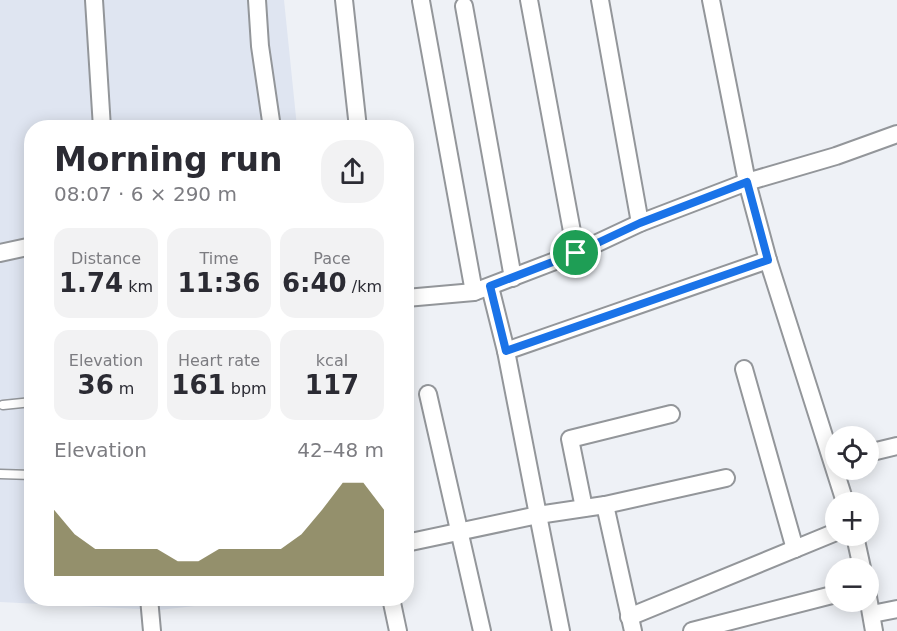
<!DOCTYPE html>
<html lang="en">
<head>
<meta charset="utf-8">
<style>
	body { margin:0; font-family:"DejaVu Sans",sans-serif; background:#f2f2f3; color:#2b2b33; height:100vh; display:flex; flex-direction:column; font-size:22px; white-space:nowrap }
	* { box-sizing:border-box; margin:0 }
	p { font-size:20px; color:#7c7c81 }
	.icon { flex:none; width:33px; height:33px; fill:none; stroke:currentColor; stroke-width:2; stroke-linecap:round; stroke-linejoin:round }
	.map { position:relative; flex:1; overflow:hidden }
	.sheet { position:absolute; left:24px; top:120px; width:390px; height:486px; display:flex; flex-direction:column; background:#fff; border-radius:24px; box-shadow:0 3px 15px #0003 }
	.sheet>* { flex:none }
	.fabs { position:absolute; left:825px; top:426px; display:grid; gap:12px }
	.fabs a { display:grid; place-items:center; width:54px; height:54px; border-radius:50%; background:#fff; box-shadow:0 3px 15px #0003; font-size:30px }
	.pin { position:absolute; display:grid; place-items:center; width:51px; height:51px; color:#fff; margin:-26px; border:3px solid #fff; border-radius:50%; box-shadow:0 2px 6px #0007 }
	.round { display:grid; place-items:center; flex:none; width:63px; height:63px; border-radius:24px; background:#f2f2f3 }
	.headline { display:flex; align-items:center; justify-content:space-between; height:102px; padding:0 30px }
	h1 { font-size:33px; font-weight:700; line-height:45px }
	.metrics { display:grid; grid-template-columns:repeat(3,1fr); gap:9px; height:102px; padding:6px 30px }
	.metrics div { display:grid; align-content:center; border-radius:15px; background:#f2f2f3; text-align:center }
	.metrics b { font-size:26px; font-weight:700 }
	.metrics small { font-size:16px; font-weight:400 }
	.metrics p { font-size:16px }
	.chart { height:168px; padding:12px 30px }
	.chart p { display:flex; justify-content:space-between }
	.chart svg { width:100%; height:108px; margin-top:6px; fill:#68622e; opacity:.7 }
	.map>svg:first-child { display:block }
	.built { fill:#dfe5f1 }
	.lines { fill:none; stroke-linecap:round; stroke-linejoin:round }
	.service-casing { stroke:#93969a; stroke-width:11 }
	.minor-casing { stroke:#93969a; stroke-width:20 }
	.service { stroke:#fff; stroke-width:8 }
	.minor { stroke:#fff; stroke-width:16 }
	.route-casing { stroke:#fff; stroke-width:12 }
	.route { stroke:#1a73e8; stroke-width:8 }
</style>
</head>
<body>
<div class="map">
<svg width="897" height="631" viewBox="0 0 897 631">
	<rect width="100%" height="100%" fill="#eef1f6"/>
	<path class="built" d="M 0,0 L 284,0 L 297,127 L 32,128 L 32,598 L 258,599 L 159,610 L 0,602 Z"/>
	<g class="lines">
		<defs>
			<g id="service">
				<path d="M 3,405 L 32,402"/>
				<path d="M 0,474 L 32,475"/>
			</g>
			<g id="minor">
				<path d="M 94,0 L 102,128"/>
				<path d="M 257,0 L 260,46 L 272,128"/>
				<path d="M 344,0 L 358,128"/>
				<path d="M 529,0 L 576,253"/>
				<path d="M 600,0 L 640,223"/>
				<path d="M 711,0 L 747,182 L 768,260 L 845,502"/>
				<path d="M 421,1 L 474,292"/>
				<path d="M 464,6 L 513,278"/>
				<path d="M 0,253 L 32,246"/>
				<path d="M 490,287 L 506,351 L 538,515 L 605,505 L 633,631"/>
				<path d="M 406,298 L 474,292 L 576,253 L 640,223 L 747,182 L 836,156 L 897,134"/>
				<path d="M 506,351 L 768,260"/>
				<path d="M 744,369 L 795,549"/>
				<path d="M 428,394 L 482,631"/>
				<path d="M 868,453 L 897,446"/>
				<path d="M 605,505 L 726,478"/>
				<path d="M 584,508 L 570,439 L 671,414"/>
				<path d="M 855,536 L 862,568"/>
				<path d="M 406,543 L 538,515 L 561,631"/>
				<path d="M 868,597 L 874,631"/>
				<path d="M 149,598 L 152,631"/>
				<path d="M 391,598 L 398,631"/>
				<path d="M 872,614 L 897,609"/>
				<path d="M 629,617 L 836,532"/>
				<path d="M 692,631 L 836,594"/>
			</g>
		</defs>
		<use href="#service" class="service-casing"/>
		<use href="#minor" class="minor-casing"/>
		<use href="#service" class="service"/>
		<use href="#minor" class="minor"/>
	</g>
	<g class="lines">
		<defs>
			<path id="route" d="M 747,182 L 768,260 L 506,351 L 490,286 L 576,253 L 640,223 Z"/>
		</defs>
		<use href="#route" class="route-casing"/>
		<use href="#route" class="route"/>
	</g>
</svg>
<div class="fabs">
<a><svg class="icon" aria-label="locate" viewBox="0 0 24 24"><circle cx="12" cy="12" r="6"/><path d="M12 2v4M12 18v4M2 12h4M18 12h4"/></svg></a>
<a>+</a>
<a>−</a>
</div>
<div class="pin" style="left:576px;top:253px;background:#1e9e55"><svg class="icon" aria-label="arrive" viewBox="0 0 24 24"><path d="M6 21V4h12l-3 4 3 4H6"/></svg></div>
<section class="sheet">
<div class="headline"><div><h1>Morning run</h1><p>08:07 · 6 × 290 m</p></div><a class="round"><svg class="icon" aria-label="share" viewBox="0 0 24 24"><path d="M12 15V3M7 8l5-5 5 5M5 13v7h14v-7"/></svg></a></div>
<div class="metrics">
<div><p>Distance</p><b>1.74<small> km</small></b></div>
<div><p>Time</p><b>11:36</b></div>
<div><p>Pace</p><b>6:40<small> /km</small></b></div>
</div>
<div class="metrics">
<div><p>Elevation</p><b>36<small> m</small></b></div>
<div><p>Heart rate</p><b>161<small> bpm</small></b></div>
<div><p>kcal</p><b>117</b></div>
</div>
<div class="chart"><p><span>Elevation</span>42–48 m</p>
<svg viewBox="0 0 160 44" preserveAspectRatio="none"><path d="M0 44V17L10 27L20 33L30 33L40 33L50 33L60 38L70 38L80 33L90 33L100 33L110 33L120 27L130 17L140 6L150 6L160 17V44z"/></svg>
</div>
</section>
</div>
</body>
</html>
